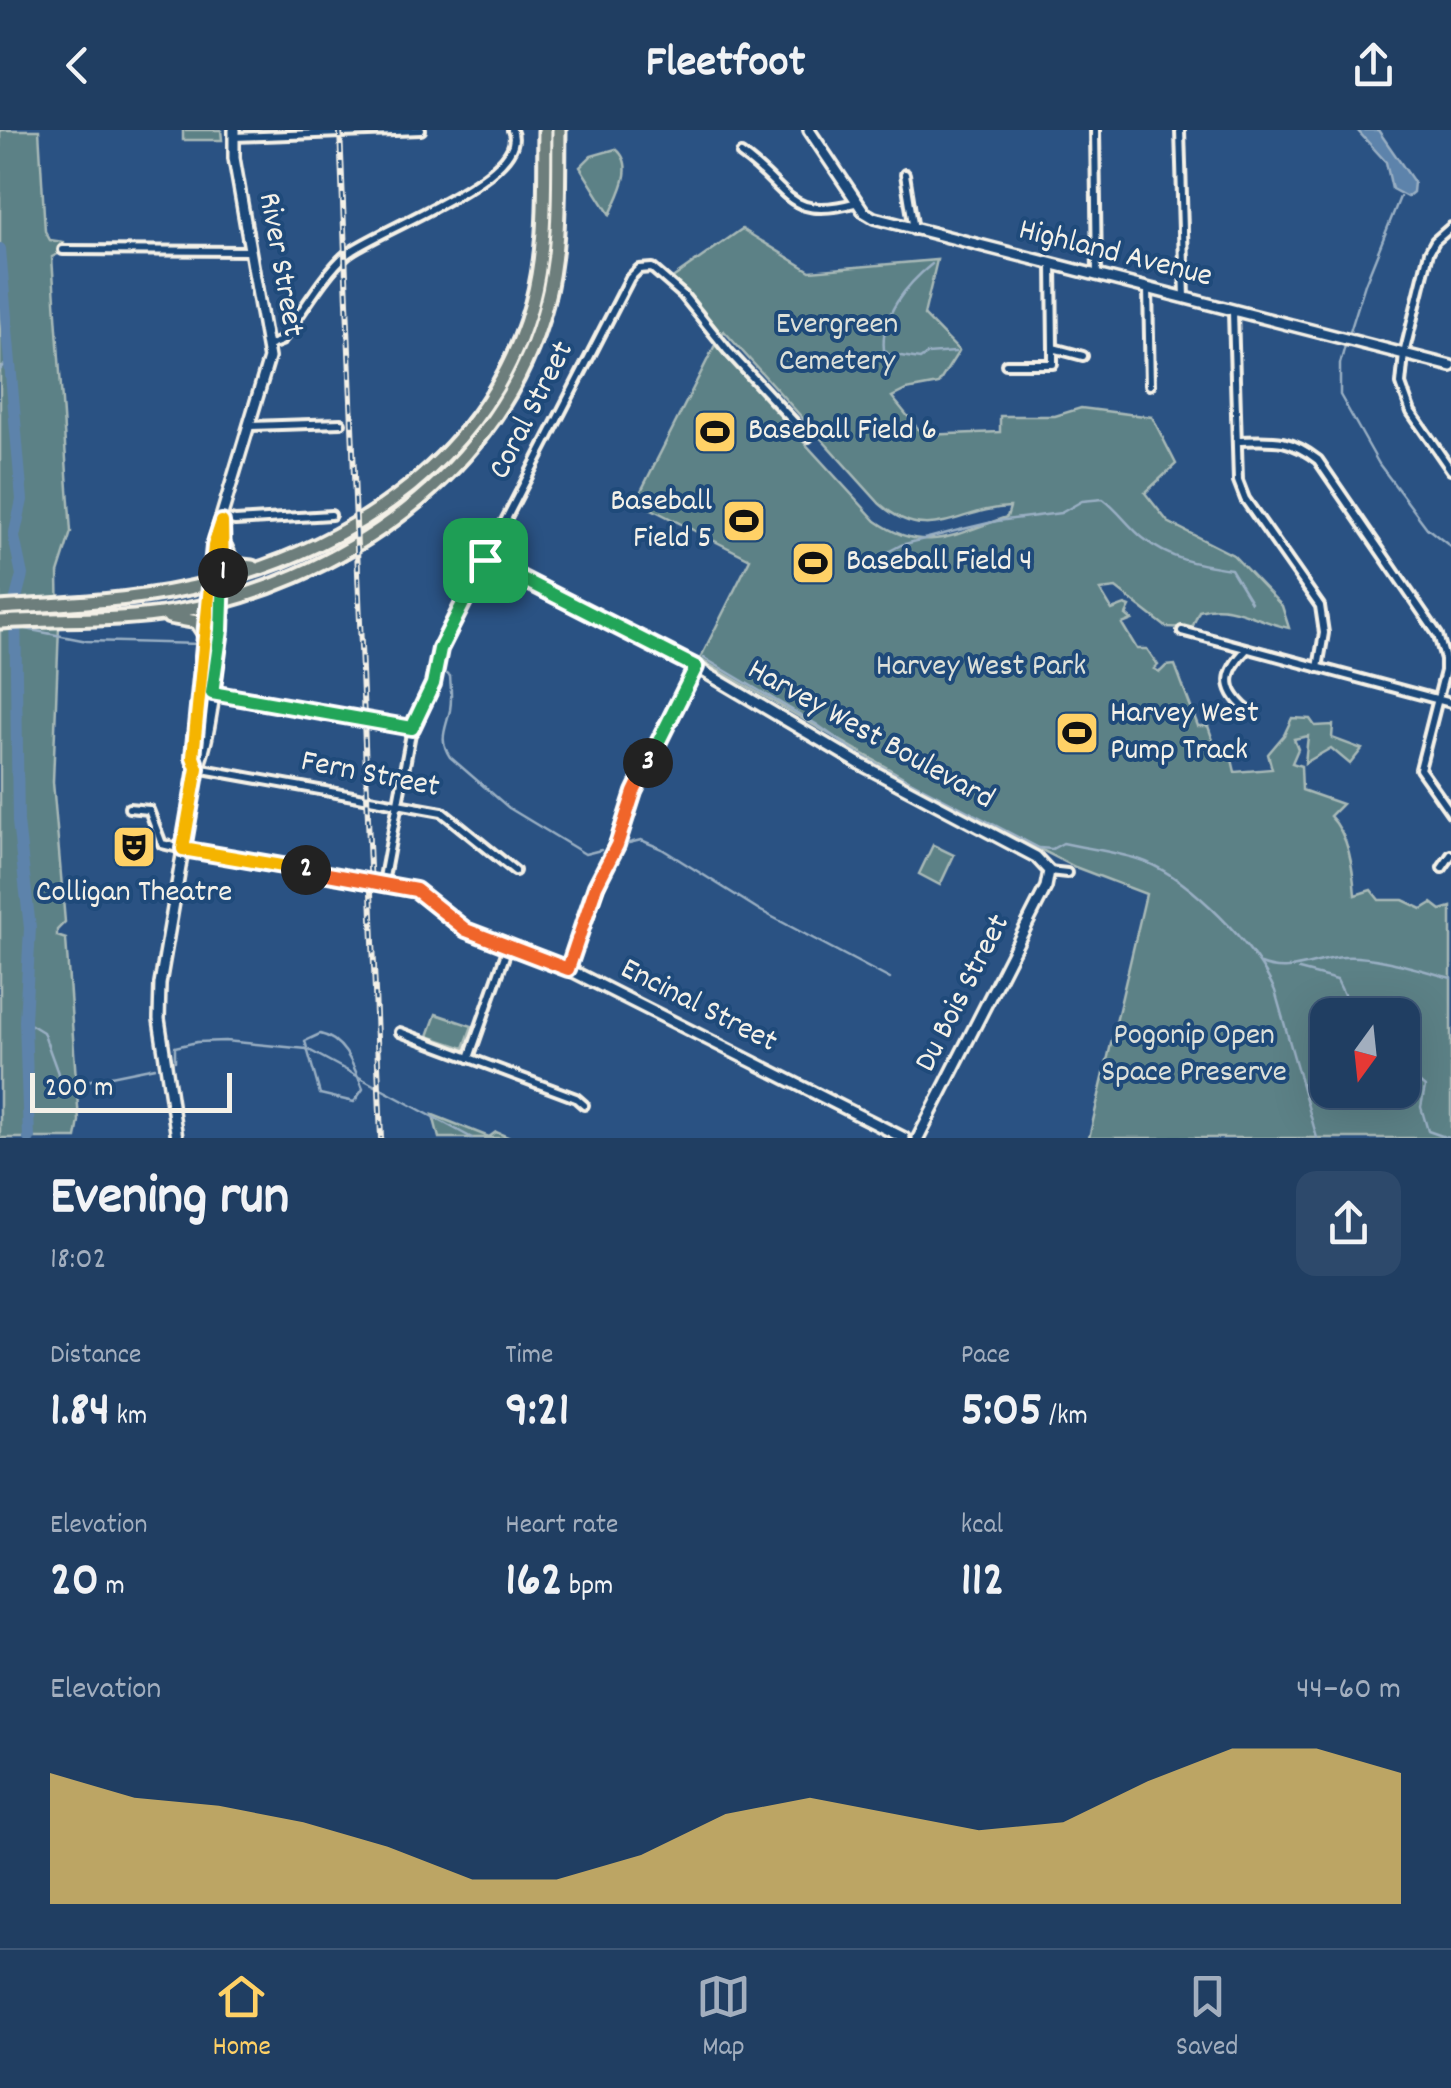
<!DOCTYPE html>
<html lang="en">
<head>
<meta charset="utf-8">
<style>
	body { margin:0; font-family:Dekko,sans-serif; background:#2d496b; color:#f1f3f6; height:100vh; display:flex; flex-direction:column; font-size:38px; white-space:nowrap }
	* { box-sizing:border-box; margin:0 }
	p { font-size:32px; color:#a2aebe }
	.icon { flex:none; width:55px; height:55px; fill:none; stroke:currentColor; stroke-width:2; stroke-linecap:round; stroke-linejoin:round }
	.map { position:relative; height:1008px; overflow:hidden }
	.side { display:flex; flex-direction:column; background:#203e62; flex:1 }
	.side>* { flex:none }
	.needle { width:65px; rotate:195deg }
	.controls { position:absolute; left:1310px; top:868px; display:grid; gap:20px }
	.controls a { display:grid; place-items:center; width:110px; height:110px; border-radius:20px; background:#203e62; box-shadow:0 10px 40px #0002,0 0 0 2px #3d5777; font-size:50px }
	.scale { position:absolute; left:30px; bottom:25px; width:202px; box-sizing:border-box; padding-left:10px; border:5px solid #f4f1e8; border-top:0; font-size:28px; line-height:35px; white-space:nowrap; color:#f4f1e8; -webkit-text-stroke:8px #1f4a7a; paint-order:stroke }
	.pin { position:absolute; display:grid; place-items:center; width:85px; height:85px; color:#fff; margin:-42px; border-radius:20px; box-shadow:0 5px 15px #0006 }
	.km { position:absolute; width:50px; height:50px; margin:-25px; border-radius:50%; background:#222; color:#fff; font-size:28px; line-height:50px; text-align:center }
	.round { display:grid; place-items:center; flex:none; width:105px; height:105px; border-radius:20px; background:#2d496b }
	.head { display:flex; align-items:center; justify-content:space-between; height:170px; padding:0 50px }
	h1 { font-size:55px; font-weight:700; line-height:75px }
	.stats { display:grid; grid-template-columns:repeat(3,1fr); gap:15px; height:170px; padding:10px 50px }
	.stats div { display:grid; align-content:center }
	.stats b { font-size:50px; font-weight:700 }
	.stats small { font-size:28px; font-weight:400 }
	.stats p { font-size:28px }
	.chart { height:280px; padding:20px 50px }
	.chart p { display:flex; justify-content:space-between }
	.chart svg { width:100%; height:180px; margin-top:10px; fill:#ffd166; opacity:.7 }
	header { display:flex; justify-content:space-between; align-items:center; height:130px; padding:0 50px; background:#203e62; font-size:45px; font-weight:700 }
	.tab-bar { display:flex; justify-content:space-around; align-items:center; height:140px; border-top:2px solid #3d5777; background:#203e62; font-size:28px; color:#a2aebe }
	.tab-bar a { display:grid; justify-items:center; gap:5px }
	.tab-bar .current { color:#ffd166 }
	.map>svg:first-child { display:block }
	.green { fill:#5c8186; stroke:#a8b9b7; stroke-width:2.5; fill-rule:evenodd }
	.water { fill:#5d83ab; stroke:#99afc3; stroke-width:2.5 }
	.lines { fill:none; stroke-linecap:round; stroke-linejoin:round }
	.stream { stroke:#99afc3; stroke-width:2.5 }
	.river { stroke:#5d83ab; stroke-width:12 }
	.street-casing { stroke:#f4f1e8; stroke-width:14 }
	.secondary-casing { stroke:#f4f1e8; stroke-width:16 }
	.highway-casing { stroke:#f4f1e8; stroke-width:19 }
	.street { stroke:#1f4a7a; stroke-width:6 }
	.secondary { stroke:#1f4a7a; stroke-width:9 }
	.highway { stroke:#6d7e7c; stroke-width:11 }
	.rail-casing { stroke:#f4f1e8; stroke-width:6 }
	.rail { stroke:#1f4a7a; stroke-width:2.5; stroke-dasharray:8; stroke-linecap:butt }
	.split-1-casing { stroke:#fff; stroke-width:20 }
	.split-2-casing { stroke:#fff; stroke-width:20 }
	.split-3-casing { stroke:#fff; stroke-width:20 }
	.split-4-casing { stroke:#fff; stroke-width:20 }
	.split-1 { stroke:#22a559; stroke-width:12 }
	.split-2 { stroke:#f5b400; stroke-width:12 }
	.split-3 { stroke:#f0652b; stroke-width:12 }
	.split-4 { stroke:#22a559; stroke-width:12 }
	.labels { text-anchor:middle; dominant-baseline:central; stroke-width:8; stroke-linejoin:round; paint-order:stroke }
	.street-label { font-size:32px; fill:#f4f1e8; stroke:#1f4a7a }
	.park-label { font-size:32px; fill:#dde0d9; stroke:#1f4a7a }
	.poi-label { font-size:32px; fill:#f4f1e8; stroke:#1f4a7a; text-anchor:start }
</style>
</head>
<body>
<header><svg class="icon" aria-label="back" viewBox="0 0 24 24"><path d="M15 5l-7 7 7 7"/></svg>Fleetfoot<svg class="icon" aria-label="share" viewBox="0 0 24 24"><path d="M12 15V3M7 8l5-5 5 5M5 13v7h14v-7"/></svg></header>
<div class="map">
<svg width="1451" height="1008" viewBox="0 0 1451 1008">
	<rect width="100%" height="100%" fill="#2a5283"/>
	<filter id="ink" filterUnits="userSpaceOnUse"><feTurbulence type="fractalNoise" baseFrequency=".01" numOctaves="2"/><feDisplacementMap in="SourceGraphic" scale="20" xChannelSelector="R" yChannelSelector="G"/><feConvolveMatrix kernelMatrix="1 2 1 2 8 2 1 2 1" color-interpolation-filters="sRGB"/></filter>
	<g filter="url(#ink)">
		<g class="green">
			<path d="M 0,0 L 39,0 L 45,101 L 50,110 L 64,112 L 64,121 L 52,127 L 71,402 L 58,443 L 59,496 L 53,652 L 65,792 L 57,800 L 57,806 L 66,809 L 79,991 L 76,1008 L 0,1008 Z"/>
			<path d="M 183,0 L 221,0 L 222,10 L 183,10 Z"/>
			<path d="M 616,19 C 637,36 618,65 610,85 L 580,37 L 591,26 Z"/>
			<path d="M 742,99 L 810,141 L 937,130 L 924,185 L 959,221 L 938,254 L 906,260 L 892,267 L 923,305 L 1000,302 L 1000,286 L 1055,286 L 1081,278 L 1152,287 L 1176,334 L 1145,363 L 1168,392 L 1233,425 L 1282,476 L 1289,498 C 1257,492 1232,471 1199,481 L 1192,498 L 1166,497 L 1116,458 L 1100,460 L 1112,480 L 1125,475 L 1130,477 L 1126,485 L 1132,490 L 1122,494 L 1137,519 L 1147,519 L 1158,535 L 1154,539 L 1160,542 L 1166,536 L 1175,535 L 1198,596 L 1208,596 L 1215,616 L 1229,617 L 1235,642 L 1272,639 L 1268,624 L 1284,605 L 1292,588 L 1310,589 L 1315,596 L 1333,595 L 1332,608 L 1362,619 L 1350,634 L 1331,618 L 1305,633 L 1308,606 L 1294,609 L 1298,619 L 1292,633 L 1301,636 L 1302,660 L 1342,674 L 1330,686 C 1349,705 1353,738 1355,765 L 1371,760 L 1379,770 L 1403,770 L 1422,779 L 1432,773 L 1441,780 L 1451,777 L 1451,1008 L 1089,1008 L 1146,764 L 1075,737 L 934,665 L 700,529 L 750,429 L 636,371 L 715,215 L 876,391 C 925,426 957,403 1007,387 L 1010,377 C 959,378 929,417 880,374 L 724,201 L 719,209 L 671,149 ZM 1328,885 L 1402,885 L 1402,960 L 1328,960 Z"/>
			<path d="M 933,715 L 954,725 L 940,755 L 919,744 Z"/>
			<path d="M 436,884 L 472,896 L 464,918 L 428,906 Z"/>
			<path d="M 433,985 L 489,1007 L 496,1002 L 510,1008 L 439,1008 Z"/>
		</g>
		<path class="water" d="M 1357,0 L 1378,0 L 1414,52 L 1413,62 L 1407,67 L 1392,59 L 1386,32 Z"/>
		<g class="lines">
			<g class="stream">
				<path d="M 932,134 C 907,154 880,186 884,220 L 888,224 L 920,229 L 927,224 L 955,222"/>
				<path d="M 1349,205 L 1365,154 L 1400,67"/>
				<path d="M 1346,212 L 1340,234 L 1340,265 L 1379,334 L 1427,398 L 1451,417"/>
				<path d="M 0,240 L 10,229"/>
				<path d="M 886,423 L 901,415 L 959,400 L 997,391 L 1061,383 L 1082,371 L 1103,369 C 1119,381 1128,396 1143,408 C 1170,430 1197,434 1231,439 L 1251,472"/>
				<path d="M 16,497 L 87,511 L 200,514"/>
				<path d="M 704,528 L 816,594 L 860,625 L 1039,718 L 1052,719 L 1063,713 C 1089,719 1120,722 1146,732 C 1192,751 1255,816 1275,861 L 1317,1008"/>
				<path d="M 447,544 L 450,546 C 451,557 452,569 450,580 C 446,599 438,609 450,627 L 509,678 L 585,724 L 601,720"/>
				<path d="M 629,713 L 641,710 L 662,719 L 761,781 L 890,849"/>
				<path d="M 1261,834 C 1290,846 1315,829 1344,827 C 1375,825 1420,840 1451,848"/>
				<path d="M 1299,840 L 1337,850 L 1354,885"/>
				<path d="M 25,891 L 43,902 L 59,946 L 67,955 L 155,937"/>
				<path d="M 320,904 C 345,909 354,937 363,959 L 354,972 L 320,964 L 305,911 Z"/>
				<path d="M 175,931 L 175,917 L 197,912 L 225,911 L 307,919 L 472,1008"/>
				<path d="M 1402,938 L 1425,957 L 1421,977 L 1428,1001 L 1448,1008"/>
			</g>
			<path class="river" d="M 0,119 L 22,370 L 14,407 L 22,445 L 15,472 L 18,692 L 30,798 L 25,891 L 29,1008"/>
			<defs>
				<g id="street">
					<path d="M 1095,0 L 1097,146"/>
					<path d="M 1180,0 L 1185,168"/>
					<path d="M 234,7 L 421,0"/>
					<path d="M 741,24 C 792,60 786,92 858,72"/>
					<path d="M 905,44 L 914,100"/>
					<path d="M 1451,97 L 1435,111 L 1429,122 L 1404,224 L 1401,254 L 1411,282 L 1451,340"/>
					<path d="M 63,120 L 251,121"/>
					<path d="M 1052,135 L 1053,218"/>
					<path d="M 1148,159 L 1150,255"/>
					<path d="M 1233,182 L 1238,351 L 1245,369 L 1320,476 L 1324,503 L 1318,538"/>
					<path d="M 268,216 L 281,211 C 299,187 325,142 347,124 C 375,101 533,45 512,0"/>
					<path d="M 1006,234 L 1053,234 L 1053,218 L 1083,226"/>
					<path d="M 251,296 L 341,293"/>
					<path d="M 1237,311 C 1273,310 1288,307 1318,330 L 1438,505 L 1445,529 L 1445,541 L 1420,639 L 1451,683"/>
					<path d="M 223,388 L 235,391 L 331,385"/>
					<path d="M 485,430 L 630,148 L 639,139 L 652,138 L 683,165 L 728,221 L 808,307"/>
					<path d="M 1182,501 L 1451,573"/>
					<path d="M 1246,520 C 1225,542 1222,558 1246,579"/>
					<path d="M 197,638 L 442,682 L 515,741"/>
					<path d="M 129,678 L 149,680 L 162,714 L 183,719"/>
					<path d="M 1442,738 L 1451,725"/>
					<path d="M 1049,741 L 1067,743"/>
					<path d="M 383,753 L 412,598"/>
					<path d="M 568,839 L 634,662 L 696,537"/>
					<path d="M 400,902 L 576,968 L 584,975"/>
					<path d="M 469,928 L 508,817"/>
				</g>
				<g id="secondary">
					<path d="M 809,0 L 864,82 L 874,88 L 1451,236"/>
					<path d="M 212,563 L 412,598 L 433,555 L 440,519 L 485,430 L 696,537 L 860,634 L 1036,727 L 1049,741 L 1046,757 L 918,1008"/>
					<path d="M 197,638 L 193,627 L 215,408 L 269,228 L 234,28 L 234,0"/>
					<path d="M 183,719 L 416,761 L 466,800 L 568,839 L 904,1008"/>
					<path d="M 177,1008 L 159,889 L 160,854 L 197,638 C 215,607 230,430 222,392"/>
				</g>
				<g id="highway">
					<path d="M 225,417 L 233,435 L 252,437"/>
					<path d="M 0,478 C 70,473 142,471 211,453 C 355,417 492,323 532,173 C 547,117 544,58 545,0"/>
					<path d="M 169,487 L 197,492 L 206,506"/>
					<path d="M 0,492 C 58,488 117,492 174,482 C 338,455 504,341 546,174 C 561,117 558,58 559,0"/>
				</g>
			</defs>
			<use href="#street" class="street-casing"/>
			<use href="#secondary" class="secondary-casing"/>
			<use href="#highway" class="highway-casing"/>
			<use href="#street" class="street"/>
			<use href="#secondary" class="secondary"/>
			<use href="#highway" class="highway"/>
			<defs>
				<path id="rail" d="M 340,0 L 381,1008"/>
			</defs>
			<use href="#rail" class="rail-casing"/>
			<use href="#rail" class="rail"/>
		</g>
	</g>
	<g class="lines" filter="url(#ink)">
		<defs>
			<path id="split-1" d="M 223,443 L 221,500 L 212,563 L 412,598 L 433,554 L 440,519 L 485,430"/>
			<path id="split-2" d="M 223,443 L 222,392 L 214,416 L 193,627 L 197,638 L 183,719 L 306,740"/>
			<path id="split-3" d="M 306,740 L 416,760 L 466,800 L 568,839 L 596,756 L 617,715 L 634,662 L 648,633"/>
			<path id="split-4" d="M 485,430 L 696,537 L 648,633"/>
		</defs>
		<use href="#split-1" class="split-1-casing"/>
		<use href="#split-2" class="split-2-casing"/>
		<use href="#split-3" class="split-3-casing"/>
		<use href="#split-4" class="split-4-casing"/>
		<use href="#split-1" class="split-1"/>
		<use href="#split-2" class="split-2"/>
		<use href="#split-3" class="split-3"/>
		<use href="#split-4" class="split-4"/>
	</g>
	<defs>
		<symbol id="stadium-square" viewBox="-11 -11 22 22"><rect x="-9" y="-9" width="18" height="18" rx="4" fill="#ffd166" stroke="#1f4a7a"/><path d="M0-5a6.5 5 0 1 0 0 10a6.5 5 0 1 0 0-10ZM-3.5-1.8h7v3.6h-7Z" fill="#111"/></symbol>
		<symbol id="theatre-square" viewBox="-11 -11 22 22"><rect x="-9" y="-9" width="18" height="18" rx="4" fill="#ffd166" stroke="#1f4a7a"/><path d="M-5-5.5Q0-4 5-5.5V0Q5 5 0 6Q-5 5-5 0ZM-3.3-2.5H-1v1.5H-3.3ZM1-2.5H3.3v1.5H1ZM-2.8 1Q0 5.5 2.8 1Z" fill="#111"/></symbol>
	</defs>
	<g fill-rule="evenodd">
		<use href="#stadium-square" x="690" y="277" width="50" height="50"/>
		<use href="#stadium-square" x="719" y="366" width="50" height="50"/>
		<use href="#stadium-square" x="788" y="408" width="50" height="50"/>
		<use href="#stadium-square" x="1052" y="578" width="50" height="50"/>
		<use href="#theatre-square" x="109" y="692" width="50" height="50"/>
	</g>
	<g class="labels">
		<g class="street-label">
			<text transform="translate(1115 125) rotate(14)">Highland Avenue</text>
			<text transform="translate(279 135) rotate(80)">River Street</text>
			<text transform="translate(533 281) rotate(-63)">Coral Street</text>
			<text transform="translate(870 606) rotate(29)">Harvey West Boulevard</text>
			<text transform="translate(370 646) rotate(11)">Fern Street</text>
			<text transform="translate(964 864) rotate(-63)">Du Bois Street</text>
			<text transform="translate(698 877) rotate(27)">Encinal Street</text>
		</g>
		<g class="park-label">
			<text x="837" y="196">Evergreen<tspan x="837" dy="37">Cemetery</tspan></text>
			<text x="981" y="538">Harvey West Park</text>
			<text x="1194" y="907">Pogonip Open<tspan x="1194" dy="37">Space Preserve</tspan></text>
		</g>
		<g class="poi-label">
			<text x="748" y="302">Baseball Field 6</text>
			<text x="712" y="373" text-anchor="end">Baseball<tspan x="712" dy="37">Field 5</tspan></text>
			<text x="846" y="433">Baseball Field 4</text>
			<text x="1110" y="585">Harvey West<tspan x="1110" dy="37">Pump Track</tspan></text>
			<text x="134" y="764" text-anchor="middle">Colligan Theatre</text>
		</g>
	</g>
</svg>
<div class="controls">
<a><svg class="needle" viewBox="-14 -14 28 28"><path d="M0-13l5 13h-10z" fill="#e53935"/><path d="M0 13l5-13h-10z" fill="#a2aebe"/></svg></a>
</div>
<div class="scale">200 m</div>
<div class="pin" style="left:485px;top:430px;background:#1e9e55"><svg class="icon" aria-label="arrive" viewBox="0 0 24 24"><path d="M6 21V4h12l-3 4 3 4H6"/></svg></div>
<b class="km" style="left:223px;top:443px">1</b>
<b class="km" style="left:306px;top:740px">2</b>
<b class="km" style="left:648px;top:633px">3</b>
</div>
<section class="side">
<div class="head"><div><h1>Evening run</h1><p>18:02</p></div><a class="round"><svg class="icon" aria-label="share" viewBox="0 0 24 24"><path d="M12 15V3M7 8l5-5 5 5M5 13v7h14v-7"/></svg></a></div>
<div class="stats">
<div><p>Distance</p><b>1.84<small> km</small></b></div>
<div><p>Time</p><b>9:21</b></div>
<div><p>Pace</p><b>5:05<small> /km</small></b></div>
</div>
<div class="stats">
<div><p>Elevation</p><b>20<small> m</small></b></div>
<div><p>Heart rate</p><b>162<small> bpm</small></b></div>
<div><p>kcal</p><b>112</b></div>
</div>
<div class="chart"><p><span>Elevation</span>44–60 m</p>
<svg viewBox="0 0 160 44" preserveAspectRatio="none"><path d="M0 44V12L10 18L20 20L30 24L40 30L50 38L60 38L70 32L80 22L90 18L100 22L110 26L120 24L130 14L140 6L150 6L160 12V44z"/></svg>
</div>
</section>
<nav class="tab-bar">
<a class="current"><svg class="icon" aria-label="home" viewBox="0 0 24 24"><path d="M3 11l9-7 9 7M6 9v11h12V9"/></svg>Home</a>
<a><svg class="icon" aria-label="map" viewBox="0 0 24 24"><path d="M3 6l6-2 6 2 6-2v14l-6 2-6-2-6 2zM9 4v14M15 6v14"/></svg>Map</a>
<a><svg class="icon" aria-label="saved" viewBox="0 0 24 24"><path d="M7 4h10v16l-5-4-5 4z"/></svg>Saved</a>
</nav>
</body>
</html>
